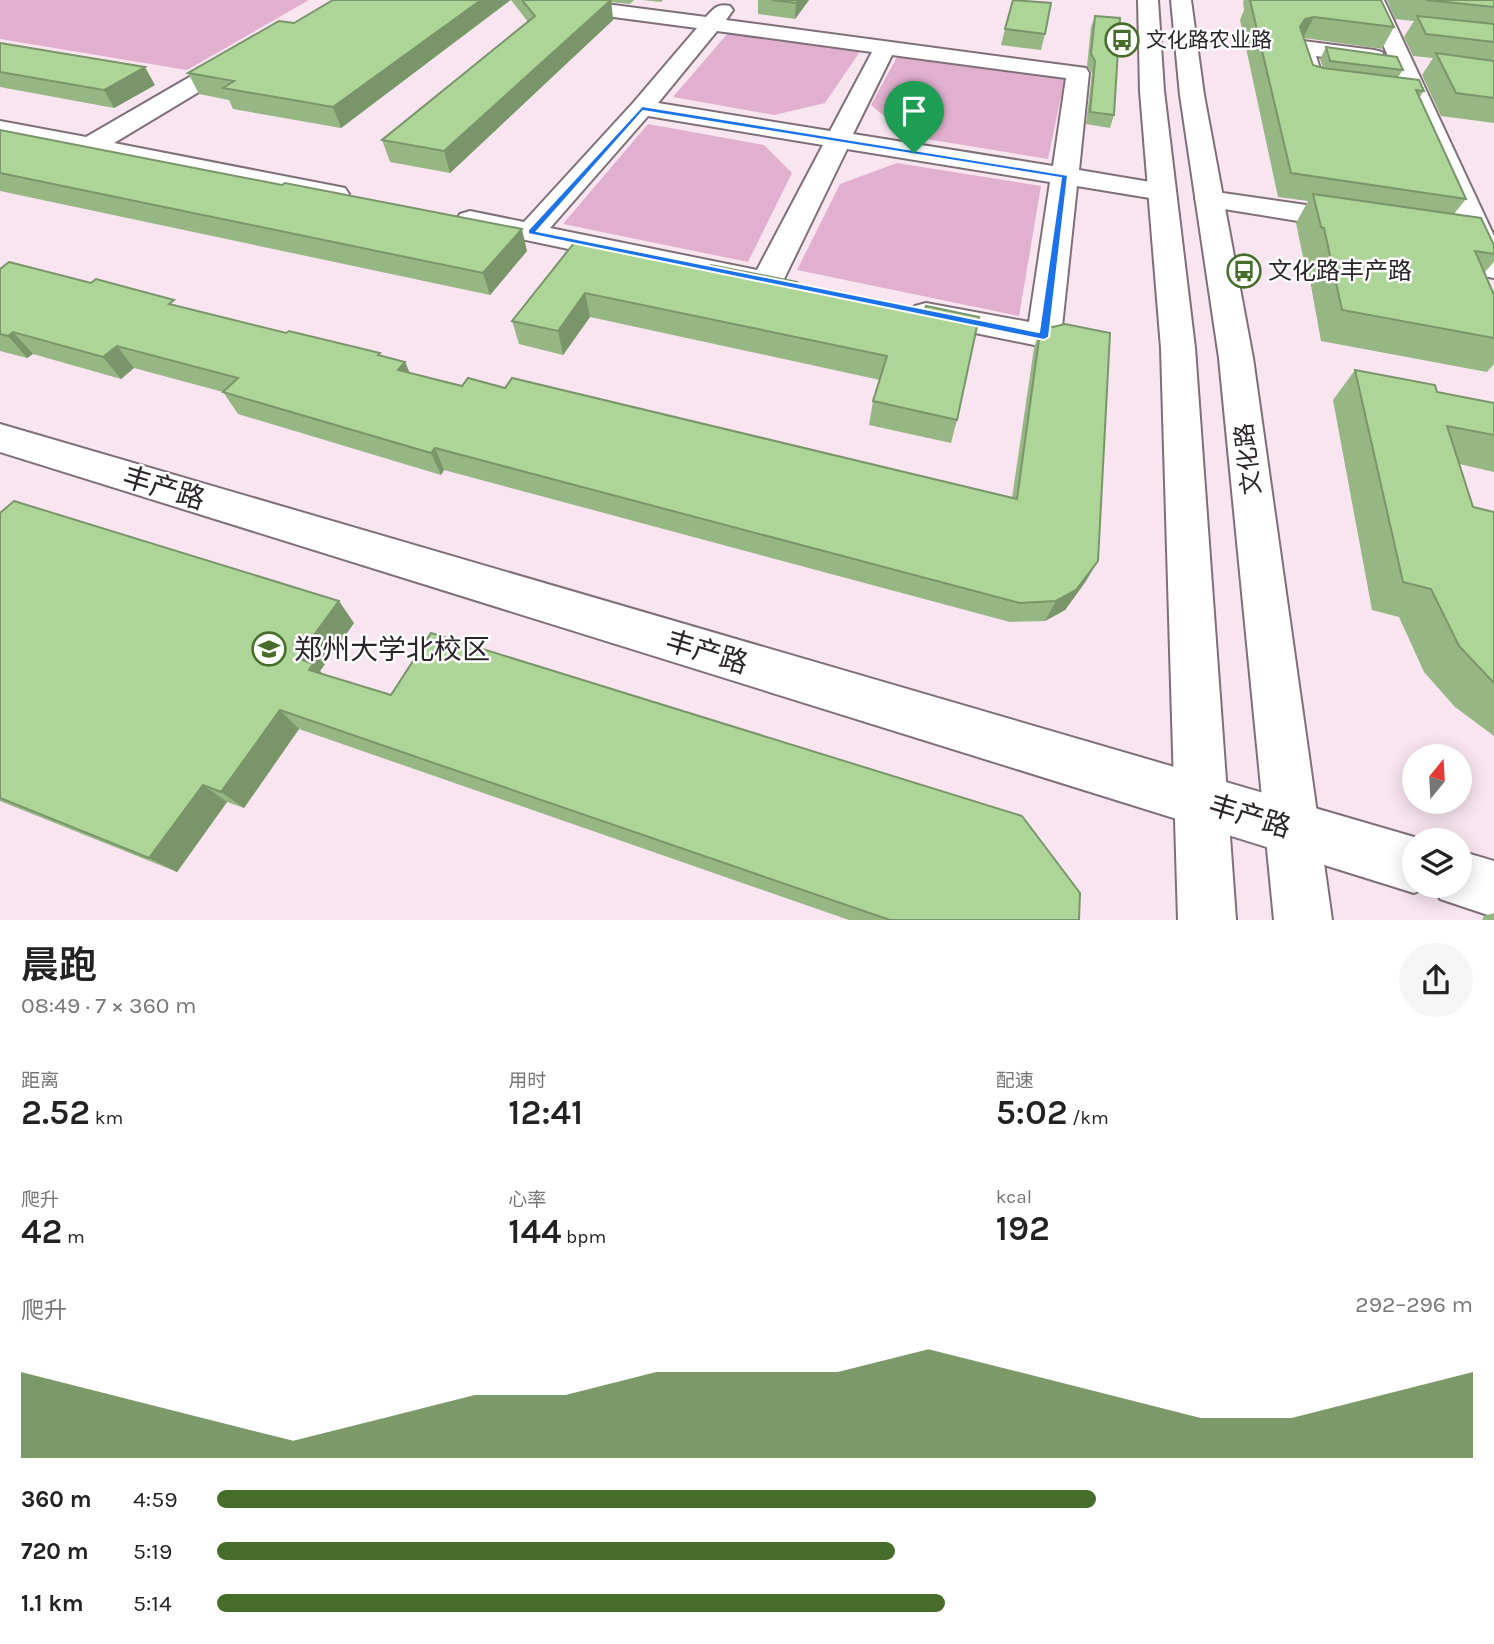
<!DOCTYPE html>
<html lang="zh">
<head>
<meta charset="utf-8">
<style>
	body { margin:0; font-family:Karla,"Noto Sans SC",sans-serif; background:#f6f6f6; color:#222; height:100vh; display:flex; flex-direction:column; font-size:26px; white-space:nowrap }
	* { box-sizing:border-box; margin:0 }
	p { font-size:23px; color:#767676 }
	.icon { flex:none; width:38px; height:38px; fill:none; stroke:currentColor; stroke-width:2; stroke-linecap:round; stroke-linejoin:round }
	.map { position:relative; height:920px; overflow:hidden }
	.details { display:flex; flex-direction:column; background:#fff; flex:1 }
	.details>* { flex:none }
	.needle { width:46px; rotate:18deg }
	.fabs { position:absolute; left:1402px; top:744px; display:grid; gap:14px }
	.fabs a { display:grid; place-items:center; width:70px; height:70px; border-radius:50%; background:#fff; box-shadow:0 4px 18px #0003; font-size:35px }
	.pin { position:absolute; display:grid; place-items:center; width:60px; height:60px; color:#fff; margin:-72px -30px; border-radius:50% 50% 50% 0; rotate:-45deg; box-shadow:0 0 7px #0007 }
	.pin .icon { rotate:45deg }
	.round { display:grid; place-items:center; flex:none; width:74px; height:74px; border-radius:37px; background:#f6f6f6 }
	.summary { display:flex; align-items:center; justify-content:space-between; height:119px; padding:0 21px }
	h1 { font-size:38px; font-weight:600; line-height:52px }
	.metrics { display:grid; grid-template-columns:repeat(3,1fr); gap:10px; height:119px; padding:7px 21px }
	.metrics div { display:grid; align-content:center }
	.metrics b { font-size:35px; font-weight:600 }
	.metrics small { font-size:19px; font-weight:400 }
	.metrics p { font-size:19px }
	.chart { height:196px; padding:14px 21px }
	.chart p { display:flex; justify-content:space-between }
	.chart svg { width:100%; height:126px; margin-top:7px; fill:#466e2a; opacity:.7 }
	ul { padding:0 21px; list-style:none; font-size:23px }
	li { display:grid; grid-template-columns:112px 84px 1fr; align-items:center; height:52px }
	li i { height:18px; border-radius:9px; background:#466e2a }
	.map>svg:first-child { display:block }
	.green { fill:#e1b0ce }
	.lines { fill:none; stroke-linecap:round; stroke-linejoin:round }
	.minor-casing { stroke:#7f6f79; stroke-width:4 }
	.major-casing { stroke:#7f6f79; stroke-width:4 }
	.minor { fill:#fff; fill-rule:evenodd }
	.major { fill:#fff; fill-rule:evenodd }
	.wall { fill:#96b783 }
	.shaded-wall { fill:#7a956a }
	.building { fill:#aed598; stroke:#7a956a; stroke-width:2 }
	.route { fill:#1a73e8; stroke:#fff; stroke-width:2; fill-rule:evenodd }
	.labels { text-anchor:middle; dominant-baseline:central; stroke-width:5; stroke-linejoin:round; paint-order:stroke }
	.far-poi-label { font-size:21px; fill:#2b2529; stroke:#fff; text-anchor:start }
	.poi-label { font-size:24px; fill:#2b2529; stroke:#fff; text-anchor:start }
	.street-label { font-size:24px; fill:#2b2529; stroke:#fff }
	.near-street-label { font-size:28px; fill:#2b2529; stroke:#fff }
	.near-poi-label { font-size:28px; fill:#2b2529; stroke:#fff; text-anchor:start }
</style>
</head>
<body>
<div class="map">
<svg width="1494" height="920" viewBox="0 0 1494 920">
	<rect width="100%" height="100%" fill="#f8e5f0"/>
	<g class="green">
		<path d="M 0,0 L 309,0 L 187,70 L 0,39 Z"/>
		<path d="M 728,33 L 861,50 L 825,103 L 774,115 L 673,97 Z"/>
		<path d="M 898,55 L 1065,77 L 1048,159 L 908,136 L 871,105 Z"/>
		<path d="M 648,124 L 764,145 L 792,173 L 748,262 L 563,224 Z"/>
		<path d="M 897,163 L 1041,186 L 1019,316 L 797,270 L 840,184 Z"/>
	</g>
	<g class="lines">
		<defs>
			<g id="minor">
				<path d="M 520,0 L 575,0 L 706,17 C 714,8 718,3 730,6 L 733,10 L 726,20 L 1086,68 L 1089,73 L 1079,170 L 1162,184 L 1172,186 L 1176,192 L 1172,198 L 1162,200 L 1077,186 L 1061,336 L 1056,344 L 1044,347 L 926,323 L 915,320 L 910,313 L 915,306 L 926,303 L 1029,322 L 1050,182 L 847,149 L 783,281 L 778,288 L 767,291 L 460,226 L 456,220 L 460,214 L 470,211 L 524,222 L 633,103 L 697,28 L 530,6 L 523,4 ZM 717,31 L 872,52 L 830,131 L 658,103 ZM 892,55 L 1066,78 L 1053,166 L 853,134 ZM 648,116 L 823,145 L 757,270 L 550,228 Z"/>
				<path d="M 1364,0 L 1384,0 L 1494,236 L 1494,278 L 1483,276 L 1479,269 Z"/>
				<path d="M 1303,41 L 1374,50 L 1382,52 L 1385,57 L 1382,62 L 1374,64 L 1316,56 L 1322,75 L 1334,77 L 1338,82 L 1334,87 C 1324,90 1314,88 1304,86 L 1292,48 L 1295,43 Z"/>
				<path d="M 239,51 L 247,53 L 250,58 L 247,63 L 114,143 L 335,186 L 345,188 L 349,194 L 345,200 L 335,202 L 0,135 L 0,121 L 86,137 L 231,53 Z"/>
				<path d="M 1209,191 L 1354,212 L 1364,215 L 1368,221 L 1364,227 L 1354,230 L 1199,205 L 1195,199 L 1199,193 Z"/>
				<path d="M 0,424 L 1414,837 L 1420,840 L 1414,840 L 1414,886 L 1431,886 L 1414,893 L 0,452 Z"/>
				<path d="M 1460,851 L 1494,861 L 1494,917 L 1440,899 L 1435,886 L 1460,886 Z"/>
			</g>
			<g id="major">
				<path d="M 1138,0 L 1158,0 L 1164,91 L 1195,348 L 1236,920 L 1178,920 L 1161,348 L 1140,91 Z"/>
				<path d="M 1171,0 L 1191,0 L 1204,95 L 1253,358 L 1332,920 L 1274,920 L 1219,358 L 1180,95 Z"/>
			</g>
		</defs>
		<use href="#minor" class="minor-casing"/>
		<use href="#major" class="major-casing"/>
		<use href="#minor" class="minor"/>
		<use href="#major" class="major"/>
	</g>
	<g class="wall">
		<path d="M 365,0 L 634,0 L 630,4 L 611,2 L 613,20 L 450,173 L 390,162 L 382,140 L 528,22 L 511,0 L 341,128 L 233,109 L 229,100 L 199,94 L 188,73 L 294,23 Z"/>
		<path d="M 642,0 L 663,0 L 661,2 Z"/>
		<path d="M 758,0 L 809,0 L 795,19 L 758,14 Z"/>
		<path d="M 1244,0 L 1381,0 L 1394,27 L 1382,49 L 1304,38 L 1313,65 L 1323,68 L 1320,59 L 1326,47 L 1403,70 L 1398,77 L 1424,91 L 1419,98 L 1466,199 L 1454,214 L 1494,245 L 1494,262 L 1484,273 L 1494,295 L 1494,364 L 1487,372 L 1321,341 L 1306,258 L 1303,257 L 1296,223 L 1308,201 L 1278,197 L 1240,20 L 1244,10 L 1243,2 Z"/>
		<path d="M 1387,0 L 1494,0 L 1494,123 L 1441,116 L 1422,75 L 1433,58 L 1413,56 L 1404,37 L 1414,21 L 1395,19 Z"/>
		<path d="M 1095,16 L 1114,115 L 1110,128 L 1086,124 L 1092,73 L 1087,66 L 1091,27 Z"/>
		<path d="M 1005,29 L 1045,34 L 1041,50 L 1001,45 Z"/>
		<path d="M 0,43 L 155,85 L 114,108 L 0,87 Z"/>
		<path d="M 0,130 L 527,251 L 490,295 L 0,191 Z"/>
		<path d="M 574,243 L 924,312 L 957,420 L 951,443 L 869,425 L 873,401 L 880,380 L 590,317 L 563,355 L 519,344 L 512,321 Z"/>
		<path d="M 0,269 L 178,307 L 405,362 L 410,373 L 462,386 L 505,388 L 1012,498 L 1034,348 L 1041,325 L 1086,581 L 1065,610 L 1045,621 L 1010,622 L 444,470 L 441,475 L 238,414 L 223,392 L 134,368 L 121,379 L 33,354 L 27,358 L 0,351 Z"/>
		<path d="M 1355,370 L 1437,392 L 1494,403 L 1494,472 L 1459,464 L 1473,507 L 1494,512 L 1494,736 L 1455,707 L 1424,672 L 1399,617 L 1372,610 L 1333,400 Z"/>
		<path d="M 0,513 L 354,623 L 320,671 L 322,674 L 1079,920 L 849,920 L 299,729 L 244,808 L 227,802 L 177,872 L 0,801 Z"/>
		<path d="M 1494,913 L 1494,920 L 1482,920 L 1484,916 Z"/>
	</g>
	<g class="shaded-wall">
		<path d="M 481,0 L 510,0 L 341,128 L 333,107 Z"/>
		<path d="M 611,0 L 613,20 L 450,173 L 444,151 Z"/>
		<path d="M 798,0 L 809,0 L 795,19 L 796,3 Z"/>
		<path d="M 1314,17 L 1303,38 L 1300,27 L 1305,19 Z"/>
		<path d="M 145,67 L 155,85 L 114,108 L 104,90 Z"/>
		<path d="M 522,229 L 527,251 L 490,295 L 483,273 Z"/>
		<path d="M 585,293 L 590,317 L 563,355 L 558,331 Z"/>
		<path d="M 13,332 L 33,354 L 27,358 L 8,336 Z"/>
		<path d="M 117,346 L 134,368 L 121,379 L 103,357 Z"/>
		<path d="M 405,362 L 414,384 L 398,370 Z"/>
		<path d="M 435,448 L 444,470 L 441,475 L 431,453 Z"/>
		<path d="M 1098,561 L 1086,581 L 1065,610 L 1045,621 L 1056,601 Z"/>
		<path d="M 339,601 L 354,623 L 320,671 L 331,684 L 326,690 L 297,658 Z"/>
		<path d="M 280,710 L 299,729 L 244,808 L 221,792 Z"/>
		<path d="M 203,785 L 227,802 L 177,872 L 149,858 Z"/>
	</g>
	<g class="building">
		<path d="M 333,0 L 481,0 L 333,107 L 223,88 L 234,81 L 188,73 L 279,21 L 294,23 Z"/>
		<path d="M 522,0 L 611,0 L 444,151 L 382,140 L 535,16 Z"/>
		<path d="M 772,0 L 798,0 L 796,3 Z"/>
		<path d="M 1013,0 L 1051,3 L 1045,34 L 1005,29 Z"/>
		<path d="M 1250,0 L 1381,0 L 1394,27 L 1314,17 L 1305,19 L 1300,27 L 1313,65 L 1323,68 L 1419,80 L 1424,91 L 1416,90 L 1466,199 L 1291,173 Z"/>
		<path d="M 1426,0 L 1494,0 L 1494,7 Z"/>
		<path d="M 1095,16 L 1120,18 L 1114,115 L 1090,112 L 1095,61 L 1091,54 Z"/>
		<path d="M 1417,16 L 1494,24 L 1494,42 L 1426,34 Z"/>
		<path d="M 0,43 L 145,67 L 104,90 L 0,72 Z"/>
		<path d="M 1326,47 L 1397,57 L 1403,70 L 1330,61 Z"/>
		<path d="M 1436,53 L 1494,61 L 1494,98 L 1456,93 Z"/>
		<path d="M 0,130 L 282,185 L 285,183 L 522,229 L 483,273 L 0,173 Z"/>
		<path d="M 1313,194 L 1481,218 L 1494,245 L 1494,254 L 1475,251 L 1494,295 L 1494,338 L 1342,310 L 1324,228 L 1321,227 Z"/>
		<path d="M 574,243 L 708,270 L 711,265 L 797,282 L 795,287 L 924,312 L 926,306 L 979,317 L 957,420 L 873,401 L 887,356 L 585,293 L 558,331 L 512,321 Z"/>
		<path d="M 9,262 L 91,283 L 96,279 L 174,300 L 169,304 L 286,333 L 289,331 L 380,353 L 378,355 L 405,362 L 398,370 L 462,386 L 468,378 L 505,388 L 512,378 L 1017,499 L 1041,325 L 1053,327 L 1065,324 L 1110,333 L 1098,561 L 1076,590 L 1056,601 L 1020,603 L 435,448 L 431,453 L 223,392 L 238,378 L 117,346 L 103,357 L 13,332 L 8,336 L 0,334 L 0,269 Z"/>
		<path d="M 1355,370 L 1435,385 L 1437,392 L 1494,403 L 1494,435 L 1447,426 L 1473,507 L 1494,512 L 1494,683 L 1459,646 L 1431,589 L 1403,582 Z"/>
		<path d="M 14,501 L 339,601 L 297,658 L 313,664 L 309,670 L 391,695 L 431,633 L 1022,816 L 1080,893 L 1079,920 L 890,920 L 280,710 L 221,792 L 203,785 L 149,858 L 0,798 L 0,513 Z"/>
	</g>
	<path class="route" d="M 642,106 L 1068,175 L 1049,337 L 1044,340 L 528,234 L 528,230 ZM 643,111 L 1061,178 L 1039,332 L 537,231 Z"/>
	<defs>
		<symbol id="bus-ring" viewBox="-11 -11 22 22"><circle r="9.5" fill="#fff" stroke="#466e2a" stroke-width="1.5"/><path d="M-5-6H5V4H4V6H2V4H-2V6H-4V4H-5ZM-3.5-4V0h7V-4ZM-3.5 1.2v1.5H-2V1.2ZM2 1.2v1.5H3.5V1.2Z" fill="#466e2a"/></symbol>
		<symbol id="university-ring" viewBox="-11 -11 22 22"><circle r="9.5" fill="#fff" stroke="#466e2a" stroke-width="1.5"/><path d="M0-5L7-2L0 1L-7-2ZM-4 1L0 2.5L4 1V4Q0 6-4 4Z" fill="#466e2a"/></symbol>
	</defs>
	<g fill-rule="evenodd">
		<use href="#bus-ring" x="1103" y="21" width="38" height="38"/>
		<use href="#bus-ring" x="1225" y="252" width="38" height="38"/>
		<use href="#university-ring" x="250" y="630" width="38" height="38"/>
	</g>
	<g class="labels">
		<g class="far-poi-label">
			<text x="1146" y="40">文化路农业路</text>
		</g>
		<g class="poi-label">
			<text x="1268" y="271">文化路丰产路</text>
		</g>
		<g class="street-label">
			<text transform="translate(1248 459) rotate(-97)">文化路</text>
		</g>
		<g class="near-street-label">
			<text transform="translate(164 488) rotate(17)">丰产路</text>
			<text transform="translate(707 652) rotate(17)">丰产路</text>
			<text transform="translate(1250 816) rotate(17)">丰产路</text>
		</g>
		<g class="near-poi-label">
			<text x="294" y="649">郑州大学北校区</text>
		</g>
	</g>
</svg>
<div class="fabs">
<a><svg class="needle" viewBox="-14 -14 28 28"><path d="M0-13l5 13h-10z" fill="#e53935"/><path d="M0 13l5-13h-10z" fill="#767676"/></svg></a>
<a><svg class="icon" aria-label="layers" viewBox="0 0 24 24"><path d="M12 4l9 5-9 5-9-5zM3 14l9 5 9-5"/></svg></a>
</div>
<div class="pin" style="left:914px;top:153px;background:#1e9e55"><svg class="icon" aria-label="arrive" viewBox="0 0 24 24"><path d="M6 21V4h12l-3 4 3 4H6"/></svg></div>
</div>
<section class="details">
<div class="summary"><div><h1>晨跑</h1><p>08:49 · 7 × 360 m</p></div><a class="round"><svg class="icon" aria-label="share" viewBox="0 0 24 24"><path d="M12 15V3M7 8l5-5 5 5M5 13v7h14v-7"/></svg></a></div>
<div class="metrics">
<div><p>距离</p><b>2.52<small> km</small></b></div>
<div><p>用时</p><b>12:41</b></div>
<div><p>配速</p><b>5:02<small> /km</small></b></div>
</div>
<div class="metrics">
<div><p>爬升</p><b>42<small> m</small></b></div>
<div><p>心率</p><b>144<small> bpm</small></b></div>
<div><p>kcal</p><b>192</b></div>
</div>
<div class="chart"><p><span>爬升</span>292–296 m</p>
<svg viewBox="0 0 160 44" preserveAspectRatio="none"><path d="M0 44V14L10 22L20 30L30 38L40 30L50 22L60 22L70 14L80 14L90 14L100 6L110 14L120 22L130 30L140 30L150 22L160 14V44z"/></svg>
</div>
<ul>
<li><b>360 m</b>4:59<i style="width:70%"></i></li>
<li><b>720 m</b>5:19<i style="width:54%"></i></li>
<li><b>1.1 km</b>5:14<i style="width:58%"></i></li>
</ul>
</section>
</body>
</html>
